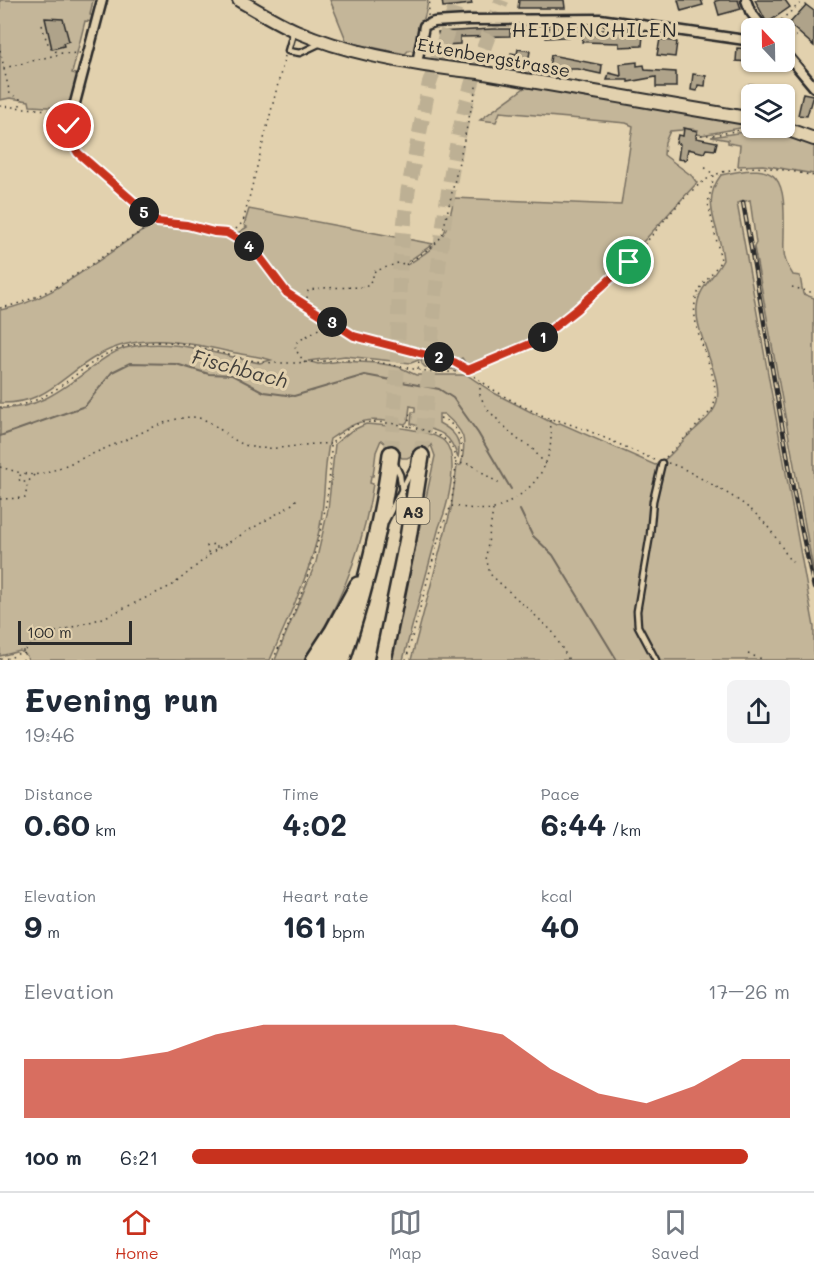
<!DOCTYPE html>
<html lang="en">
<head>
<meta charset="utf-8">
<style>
	body { margin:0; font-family:Mali,sans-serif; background:#f2f2f3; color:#1f2937; height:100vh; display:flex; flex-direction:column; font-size:22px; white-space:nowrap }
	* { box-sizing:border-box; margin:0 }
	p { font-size:20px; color:#747a83 }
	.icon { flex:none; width:33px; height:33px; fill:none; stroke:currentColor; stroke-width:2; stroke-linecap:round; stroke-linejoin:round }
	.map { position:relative; height:660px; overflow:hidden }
	.sheet { display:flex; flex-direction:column; background:#fff; flex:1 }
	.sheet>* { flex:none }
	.needle { width:39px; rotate:338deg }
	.buttons { position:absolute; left:741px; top:18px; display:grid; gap:12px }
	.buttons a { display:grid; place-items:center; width:54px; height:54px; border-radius:9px; background:#fff; box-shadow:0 2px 4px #0004; font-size:30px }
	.scale { position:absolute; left:18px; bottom:15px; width:114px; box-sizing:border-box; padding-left:6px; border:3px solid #2b2b2b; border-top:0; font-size:16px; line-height:21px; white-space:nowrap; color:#2b2b2b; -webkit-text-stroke:4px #e2d1ae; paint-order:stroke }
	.pin { position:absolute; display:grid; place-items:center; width:51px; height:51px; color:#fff; margin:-26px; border:3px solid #fff; border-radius:50%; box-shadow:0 2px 6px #0007 }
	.km { position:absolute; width:30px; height:30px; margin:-15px; border-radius:50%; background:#222; color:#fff; font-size:16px; line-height:30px; text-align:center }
	.round { display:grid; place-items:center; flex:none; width:63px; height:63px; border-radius:9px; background:#f2f2f3 }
	.headline { display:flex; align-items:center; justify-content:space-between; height:102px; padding:0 24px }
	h1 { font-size:33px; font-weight:800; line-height:45px }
	.metrics { display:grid; grid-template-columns:repeat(3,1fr); gap:9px; height:102px; padding:6px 24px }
	.metrics div { display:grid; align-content:center }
	.metrics b { font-size:30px; font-weight:800 }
	.metrics small { font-size:16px; font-weight:400 }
	.metrics p { font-size:16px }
	.chart { height:168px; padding:12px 24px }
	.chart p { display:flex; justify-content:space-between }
	.chart svg { width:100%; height:108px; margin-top:6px; fill:#c8321e; opacity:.7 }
	ul { padding:0 24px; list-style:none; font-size:20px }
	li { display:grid; grid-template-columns:96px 72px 1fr; align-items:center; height:45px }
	li i { height:15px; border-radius:8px; background:#c8321e }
	.dock { display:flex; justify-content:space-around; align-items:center; height:84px; border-top:2px solid #e0e1e3; background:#fff; font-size:16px; color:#747a83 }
	.dock a { display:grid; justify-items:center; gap:3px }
	.dock .selected { color:#c8321e }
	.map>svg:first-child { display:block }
	.green { fill:#c4b699; stroke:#787062; stroke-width:1.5 }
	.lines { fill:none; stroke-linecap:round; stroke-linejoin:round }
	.stream { stroke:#6f685c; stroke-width:2 }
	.building { fill:#afa38a; stroke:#2b2b2b; stroke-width:1.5 }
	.highway-tunnel { stroke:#bdb094; stroke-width:15; stroke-dasharray:15 8; stroke-linecap:butt }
	.lane-casing { stroke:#2b2b2b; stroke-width:9 }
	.street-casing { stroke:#2b2b2b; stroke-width:13 }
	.secondary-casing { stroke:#2b2b2b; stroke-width:16 }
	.highway-casing { stroke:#2b2b2b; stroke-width:20 }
	.path { stroke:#2b2b2b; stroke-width:1.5; stroke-dasharray:1.5 4.5; stroke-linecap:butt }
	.lane { stroke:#e2d1ae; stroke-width:4.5 }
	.street { stroke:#e2d1ae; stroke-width:8 }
	.secondary { stroke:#e2d1ae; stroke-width:12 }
	.highway { stroke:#e2d1ae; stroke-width:15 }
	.rail-casing { stroke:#2b2b2b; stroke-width:4.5 }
	.rail { stroke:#e2d1ae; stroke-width:2; stroke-dasharray:7; stroke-linecap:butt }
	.route-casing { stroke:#fff; stroke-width:12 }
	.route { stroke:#c8321e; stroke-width:8 }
	.labels { text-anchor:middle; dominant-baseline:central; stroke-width:6; stroke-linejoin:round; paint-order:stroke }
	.shield { fill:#e2d1ae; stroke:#625d52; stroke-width:1.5 }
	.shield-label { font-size:16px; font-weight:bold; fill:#2b2b2b }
	.street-label { font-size:18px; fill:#2b2b2b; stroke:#e2d1ae }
	.neighbourhood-label { font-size:20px; letter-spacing:1.5px; fill:#2b2b2b; stroke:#e2d1ae }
	.water-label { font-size:20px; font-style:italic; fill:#423f3b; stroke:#e2d1ae }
</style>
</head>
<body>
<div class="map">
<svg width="814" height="660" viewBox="0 0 814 660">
	<rect width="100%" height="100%" fill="#e2d1ae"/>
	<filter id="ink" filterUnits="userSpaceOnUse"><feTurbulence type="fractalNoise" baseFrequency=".0167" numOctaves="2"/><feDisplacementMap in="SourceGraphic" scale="12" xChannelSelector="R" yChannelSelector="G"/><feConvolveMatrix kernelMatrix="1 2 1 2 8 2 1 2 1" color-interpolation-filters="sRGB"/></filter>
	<g filter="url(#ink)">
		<g class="green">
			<path d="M 0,0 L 93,0 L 90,15 L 95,16 L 94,22 L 85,21 L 72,73 L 80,75 C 69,114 68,108 30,106 L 29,101 L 10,98 L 0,100 Z"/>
			<path d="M 330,0 L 428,0 C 426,19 418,33 414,51 L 409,50 L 405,54 L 347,42 Z"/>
			<path d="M 527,86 L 751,124 L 751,126 L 702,135 L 697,134 L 698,130 L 683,128 L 682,130 L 670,131 L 665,142 L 664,155 L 692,176 L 697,183 C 645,237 599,299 535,339 C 514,352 491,360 468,367 L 462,358 L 453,363 L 462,368 L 459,370 L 425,367 L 422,364 L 421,359 L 411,363 L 345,356 L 308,361 L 318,364 L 342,361 L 377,363 L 399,367 L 416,375 L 467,375 L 494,393 L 556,425 L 560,423 L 655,465 C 668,461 678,445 689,435 C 697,427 709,419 714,409 C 729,384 694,337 697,307 C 699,286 714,278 723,260 C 721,229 699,204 721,175 C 783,160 785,180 784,235 C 784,242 783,251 785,258 C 786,264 790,270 793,275 L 800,276 L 803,294 L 814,298 L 814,574 L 754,247 L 756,243 L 750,200 L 737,203 L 814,627 L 814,660 L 411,660 L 451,509 L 457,466 L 461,465 C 467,438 465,432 444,414 L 439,414 L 439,423 C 454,431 462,439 458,458 C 450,431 437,430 411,424 L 412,412 L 415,412 L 415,407 L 410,406 L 408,421 L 405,424 C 365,418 363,417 330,439 C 323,469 326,500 319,531 C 309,576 288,618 270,660 L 28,660 L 27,656 L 20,651 L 0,656 L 0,408 C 37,410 61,390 90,369 C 101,360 112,352 125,348 C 173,336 215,355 260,363 L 271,360 C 258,356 244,355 231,352 C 185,342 139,331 97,356 C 60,377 47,404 0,403 L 0,310 C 42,303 79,274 113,251 C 126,242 140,230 156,225 C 182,217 210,242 231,236 C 236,235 242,230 247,227 L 244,225 L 249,209 L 433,244 L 403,265 L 404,267 C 441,243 445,242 454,198 L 621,205 L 633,126 L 626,123 L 500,112 L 496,122 L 480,120 Z"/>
			<path d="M 770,128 L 814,144 L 814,174 L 763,165 L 738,166 L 740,145 L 728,143 L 728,140 L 711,137 Z"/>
			<path d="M 366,424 C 384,425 431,430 444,441 C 461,457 447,508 439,527 L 403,660 L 391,660 L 435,456 L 431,445 L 429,448 L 407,458 L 402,458 L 381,440 L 376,452 L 373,476 L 371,476 L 370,483 L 373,484 C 363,548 341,606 304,660 L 275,660 L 316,562 L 328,510 L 335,444 L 351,431 Z"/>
		</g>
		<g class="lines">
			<g class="stream">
				<path d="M 0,436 L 85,406 L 112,372 L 130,363 L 176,364 L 209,374 L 232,375 L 264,392 L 294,396 L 365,375 L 439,389 L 453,398 L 478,433 L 511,489"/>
				<path d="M 520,510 L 532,535 L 553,555 L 617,660"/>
			</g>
		</g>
		<g class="building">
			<path d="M 442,0 L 471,0 L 472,4 L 443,7 Z"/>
			<path d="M 519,0 L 564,0 L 565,8 L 518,8 Z"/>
			<path d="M 678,0 L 701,0 L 703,5 L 681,11 Z"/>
			<path d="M 720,0 L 738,0 L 741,9 L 719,15 L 715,1 Z"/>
			<path d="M 755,0 L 785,0 L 790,7 L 767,23 Z"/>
			<path d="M 806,5 L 814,11 L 814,46 L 789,24 Z"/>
			<path d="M 45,18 L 63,19 L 69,41 L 63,43 L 64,46 L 52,49 Z"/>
			<path d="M 566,27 L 588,28 L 588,35 L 602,35 L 602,30 L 632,31 L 632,34 L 643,35 L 642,46 L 619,47 L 619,43 L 582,42 L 583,36 L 546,38 L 545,28 Z"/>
			<path d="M 492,29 L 510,29 L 510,36 L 460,37 L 460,44 L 445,45 L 445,38 L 439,38 L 438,32 Z"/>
			<path d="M 660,39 L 677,42 L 675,57 L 657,55 Z"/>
			<path d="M 737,48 L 750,49 L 749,62 L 736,61 Z"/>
			<path d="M 518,49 L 530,51 L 528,63 L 510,60 L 511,53 L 517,54 Z"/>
			<path d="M 551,55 L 602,65 L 601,74 L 578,69 L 570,69 L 570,71 L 549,68 Z"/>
			<path d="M 637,62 L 637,66 L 644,65 L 645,70 L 676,72 L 676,87 L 656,87 L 656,77 L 628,82 L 628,80 L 607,80 L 609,73 L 621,76 L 620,64 Z"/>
			<path d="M 693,74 L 706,76 L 705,86 L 698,85 L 697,91 L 691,90 Z"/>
			<path d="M 749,84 L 766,86 L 765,94 L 746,94 Z"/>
			<path d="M 803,93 L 813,95 L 807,116 L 798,115 Z"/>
			<path d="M 684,128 L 697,131 L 696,138 L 717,142 L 715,150 L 706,149 L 704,153 L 688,149 L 686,160 L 678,159 L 680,144 L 676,143 L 678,135 L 683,136 Z"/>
		</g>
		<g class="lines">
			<g class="highway-tunnel">
				<path d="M 391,454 L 397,373 L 400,263 L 408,191 L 429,85 L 458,0"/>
				<path d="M 421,456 C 432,348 437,231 461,125 C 470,83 486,41 502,0"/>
			</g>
			<defs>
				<g id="lane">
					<path d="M 294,30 L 288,51 L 300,53 L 321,43"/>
					<path d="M 394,462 L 400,475 L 405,518"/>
					<path d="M 385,522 L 413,468"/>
					<path d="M 656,660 L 638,626 L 637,611 L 650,535 L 653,501 L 662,463"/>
				</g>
				<g id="street">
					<path d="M 746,0 L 750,11 L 763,28"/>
					<path d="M 784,51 L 814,87"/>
					<path d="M 417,63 L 424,26 L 434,22 L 468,20 L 600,19 L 752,41"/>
					<path d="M 69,111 L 75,103 L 102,0"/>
				</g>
				<g id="secondary">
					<path d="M 239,0 C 258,11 276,22 296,31 C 349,54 421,66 479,72 L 752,119"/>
					<path d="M 783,128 L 814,139"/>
				</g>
				<g id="highway">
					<path d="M 314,660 L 333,631 L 358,585"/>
					<path d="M 328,660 L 345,628"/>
					<path d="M 342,660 C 364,592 382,525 391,454"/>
					<path d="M 383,660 L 408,538 L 421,456"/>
				</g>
			</defs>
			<use href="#lane" class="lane-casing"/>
			<use href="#street" class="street-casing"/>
			<use href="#secondary" class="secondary-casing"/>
			<use href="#highway" class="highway-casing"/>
			<g class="path">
				<path d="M 428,16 L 430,0"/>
				<path d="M 42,25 C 49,52 52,55 80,53"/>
				<path d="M 772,28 L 804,0"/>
				<path d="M 784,41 L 799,35"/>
				<path d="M 0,50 L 4,68 L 60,54"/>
				<path d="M 4,69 L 10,94 L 20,99 L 20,108"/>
				<path d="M 0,106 L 61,111"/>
				<path d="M 71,119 L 70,134 L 74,148 L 148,217 L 157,222 L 187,225 L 214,232 L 227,233 L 235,230 L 243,222 L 285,56"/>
				<path d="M 695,135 L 713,135 L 747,129"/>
				<path d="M 227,233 L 253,248 L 287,293 L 354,336 L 454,362 L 492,389 L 518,404 L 550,419 L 561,421 L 589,431 L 657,461"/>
				<path d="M 792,287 L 814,293"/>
				<path d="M 306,304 L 308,291 C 317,286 352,288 366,287 L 373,278 L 373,272 L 401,262 L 404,266 L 434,245 L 442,236 L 477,83"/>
				<path d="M 0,308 C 59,297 104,250 156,223"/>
				<path d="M 305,363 L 295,349 L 297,342 L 330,322"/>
				<path d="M 418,369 L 419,360"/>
				<path d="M 480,382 L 480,396 L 488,410 L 517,439 L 531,447 L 546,465"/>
				<path d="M 0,407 C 47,406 64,380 100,358 C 116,347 137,343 157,342 C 190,341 219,354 250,360 C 284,367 317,360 351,360 C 377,360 401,368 427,371 C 465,377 503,361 535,342 C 567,323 604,289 629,262 C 651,239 687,186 715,175 C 747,161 782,169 814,176"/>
				<path d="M 440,418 C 461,425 462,443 462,462"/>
				<path d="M 408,427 L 410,413"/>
				<path d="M 666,457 L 712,410 C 726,380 690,337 695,303 C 698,284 713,275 721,260 L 708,203 L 714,175 L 702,165"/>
				<path d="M 455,463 L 470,464 L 501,485"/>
				<path d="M 668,463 C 681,466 694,475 706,481 C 750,506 765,516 790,561 L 796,562"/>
				<path d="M 0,467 L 21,473"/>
				<path d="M 34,475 L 28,482 L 21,482 L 18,478 L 22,473 L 34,475 L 49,472 C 77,461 103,449 130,438 C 149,429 170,418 191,417 C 213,417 227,440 248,446 C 274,453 304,442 330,444"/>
				<path d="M 0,499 L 25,498 L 28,483"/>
				<path d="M 493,510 L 486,557 L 490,574 L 552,631 L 569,660"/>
				<path d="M 219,548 L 290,506 L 298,498"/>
				<path d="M 25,650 L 42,636 L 103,618 L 173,585 L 218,548 L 214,544 L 207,546 L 209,556"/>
				<path d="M 748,654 L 765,660"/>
				<path d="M 0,659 L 10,658 L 25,650 L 23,660"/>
				<path d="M 273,660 C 305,591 331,522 331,444 C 338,437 347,428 357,424 C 375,418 442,428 451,446 C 460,462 453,488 451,506 C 464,507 481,511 493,509 C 498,509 505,504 510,501 C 542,484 555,455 550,420"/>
				<path d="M 406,660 L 441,530 L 451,506"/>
			</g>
			<use href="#lane" class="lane"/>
			<use href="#street" class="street"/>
			<use href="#secondary" class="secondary"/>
			<use href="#highway" class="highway"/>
			<defs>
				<path id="rail" d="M 743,202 L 794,494 L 814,588"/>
			</defs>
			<use href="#rail" class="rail-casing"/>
			<use href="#rail" class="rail"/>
		</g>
	</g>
	<g class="lines" filter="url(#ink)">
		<defs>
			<path id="route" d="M 69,126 L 71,141 L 78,153 L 157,222 L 187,225 L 214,232 L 227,233 L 253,248 L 287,293 L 354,336 L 454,362 L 468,370 L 535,342 L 577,309 L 629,262"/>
		</defs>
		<use href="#route" class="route-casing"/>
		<use href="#route" class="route"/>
	</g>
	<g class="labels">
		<rect class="shield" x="396.5" y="498" width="33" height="26" rx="4.5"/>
		<g class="shield-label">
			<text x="413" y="511">A3</text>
		</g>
		<g class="street-label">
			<text transform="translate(494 57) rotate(10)">Ettenbergstrasse</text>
		</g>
		<g class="neighbourhood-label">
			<text x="595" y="29">HEIDENCHILEN</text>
		</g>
		<g class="water-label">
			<text transform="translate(240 368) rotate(15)">Fischbach</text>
		</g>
	</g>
</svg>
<div class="buttons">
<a><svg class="needle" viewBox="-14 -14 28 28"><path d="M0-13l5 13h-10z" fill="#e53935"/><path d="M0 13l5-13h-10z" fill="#747a83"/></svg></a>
<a><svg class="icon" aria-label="layers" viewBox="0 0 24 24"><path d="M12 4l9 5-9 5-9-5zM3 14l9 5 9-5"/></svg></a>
</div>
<div class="scale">100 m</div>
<div class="pin" style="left:629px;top:262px;background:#1e9e55"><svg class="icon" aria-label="arrive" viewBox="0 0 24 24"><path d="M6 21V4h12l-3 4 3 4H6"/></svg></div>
<div class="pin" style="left:69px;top:126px;background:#d93025"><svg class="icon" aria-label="check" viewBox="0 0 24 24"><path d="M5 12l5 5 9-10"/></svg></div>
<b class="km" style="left:543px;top:337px">1</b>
<b class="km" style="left:439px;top:357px">2</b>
<b class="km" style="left:332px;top:322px">3</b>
<b class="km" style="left:249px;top:246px">4</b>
<b class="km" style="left:144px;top:212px">5</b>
</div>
<section class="sheet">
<div class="headline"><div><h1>Evening run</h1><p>19:46</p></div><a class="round"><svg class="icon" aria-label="share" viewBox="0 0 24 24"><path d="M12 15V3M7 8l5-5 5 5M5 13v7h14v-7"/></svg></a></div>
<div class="metrics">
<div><p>Distance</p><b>0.60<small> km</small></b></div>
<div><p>Time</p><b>4:02</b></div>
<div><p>Pace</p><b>6:44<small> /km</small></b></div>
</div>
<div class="metrics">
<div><p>Elevation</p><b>9<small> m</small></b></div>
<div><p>Heart rate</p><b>161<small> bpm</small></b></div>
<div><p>kcal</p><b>40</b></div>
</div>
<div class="chart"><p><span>Elevation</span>17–26 m</p>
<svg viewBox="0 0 160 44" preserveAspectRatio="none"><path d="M0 44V20L10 20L20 20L30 17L40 10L50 6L60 6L70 6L80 6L90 6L100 10L110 24L120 34L130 38L140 31L150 20L160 20V44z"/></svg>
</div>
<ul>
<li><b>100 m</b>6:21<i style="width:93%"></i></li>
</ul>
</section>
<nav class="dock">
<a class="selected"><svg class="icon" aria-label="home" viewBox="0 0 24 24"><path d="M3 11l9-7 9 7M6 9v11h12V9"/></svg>Home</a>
<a><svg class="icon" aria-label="map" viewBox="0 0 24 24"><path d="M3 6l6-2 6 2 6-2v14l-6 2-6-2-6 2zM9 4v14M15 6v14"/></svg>Map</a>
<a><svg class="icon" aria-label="saved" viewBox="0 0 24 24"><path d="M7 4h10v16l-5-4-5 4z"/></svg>Saved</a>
</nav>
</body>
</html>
